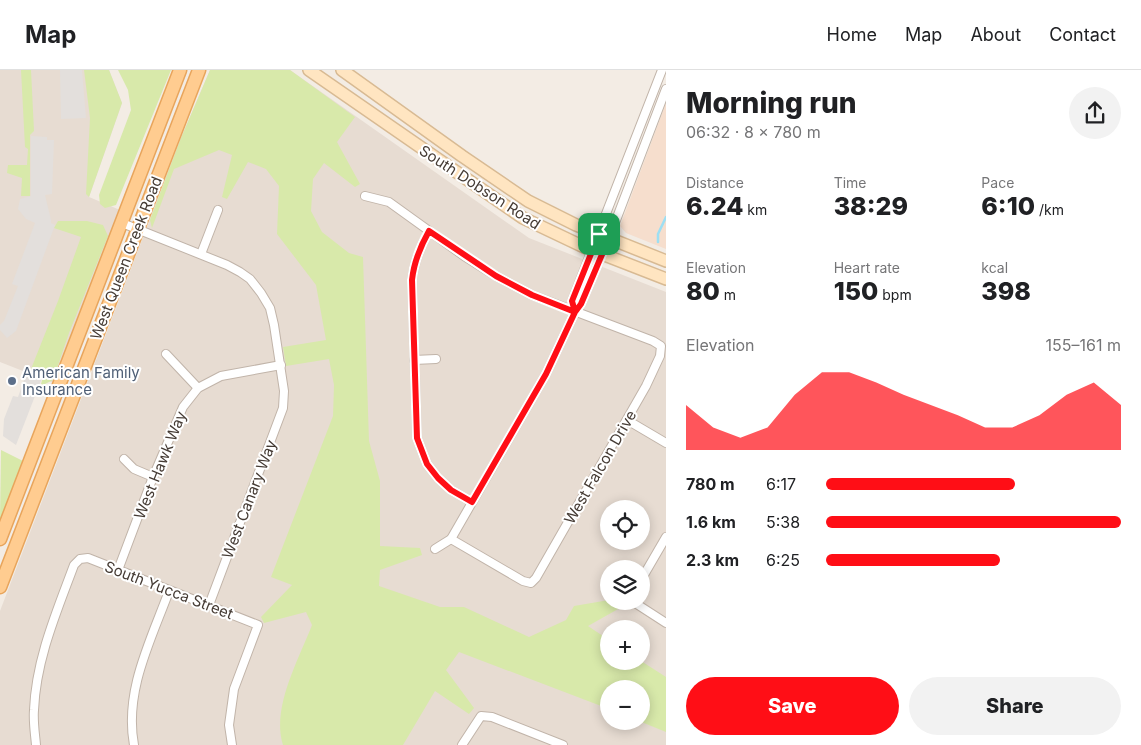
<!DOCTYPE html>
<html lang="en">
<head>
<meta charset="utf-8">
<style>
	body { margin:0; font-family:Inter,sans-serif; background:#f2f2f2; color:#202124; height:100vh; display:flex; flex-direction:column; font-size:19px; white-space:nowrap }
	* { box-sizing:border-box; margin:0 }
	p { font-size:16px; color:#757577 }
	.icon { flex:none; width:28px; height:28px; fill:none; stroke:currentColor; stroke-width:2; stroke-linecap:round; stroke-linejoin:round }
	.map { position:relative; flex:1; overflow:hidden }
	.drawer { display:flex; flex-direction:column; background:#fff; width:475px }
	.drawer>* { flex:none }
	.tools { position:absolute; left:600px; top:430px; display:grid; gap:10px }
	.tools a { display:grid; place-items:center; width:50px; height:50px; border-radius:50%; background:#fff; box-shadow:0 2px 12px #0003; font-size:25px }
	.pin { position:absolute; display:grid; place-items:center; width:42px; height:42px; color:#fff; margin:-21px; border-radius:10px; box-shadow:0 2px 8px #0006 }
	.round { display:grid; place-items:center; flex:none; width:52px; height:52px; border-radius:26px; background:#f2f2f2 }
	.headline { display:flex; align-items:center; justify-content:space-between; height:85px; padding:0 20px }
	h1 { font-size:28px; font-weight:800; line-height:38px }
	.stats { display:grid; grid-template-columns:repeat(3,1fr); gap:8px; height:85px; padding:5px 20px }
	.stats div { display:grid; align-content:center }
	.stats b { font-size:25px; font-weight:800 }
	.stats small { font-size:14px; font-weight:400 }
	.stats p { font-size:14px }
	.chart { height:140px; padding:10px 20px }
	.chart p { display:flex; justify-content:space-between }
	.chart svg { width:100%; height:90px; margin-top:5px; fill:#ff0e16; opacity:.7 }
	.cta { display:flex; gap:10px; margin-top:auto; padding:10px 20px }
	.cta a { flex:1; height:58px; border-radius:30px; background:#ff0e16; color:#fff; font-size:20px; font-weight:800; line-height:58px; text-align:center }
	.cta a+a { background:#f2f2f2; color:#202124 }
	ul { padding:0 20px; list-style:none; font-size:16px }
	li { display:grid; grid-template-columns:80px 60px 1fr; align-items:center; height:38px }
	li i { height:12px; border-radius:6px; background:#ff0e16 }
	header { display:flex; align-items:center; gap:30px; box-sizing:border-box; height:70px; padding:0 25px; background:#fff; border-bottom:1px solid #e0e0e0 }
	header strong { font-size:24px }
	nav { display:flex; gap:28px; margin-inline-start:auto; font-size:18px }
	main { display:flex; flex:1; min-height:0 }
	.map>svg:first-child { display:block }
	.residential { fill:#e7dcd2; fill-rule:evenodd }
	.commercial { fill:#f6decd }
	.green { fill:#d8e9aa }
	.parking { fill:#e3dfdc }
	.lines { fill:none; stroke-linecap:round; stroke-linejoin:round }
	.stream { stroke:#9ddff3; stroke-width:2.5 }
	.street-casing { stroke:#c1b4a9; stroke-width:10 }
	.secondary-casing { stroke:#d8ba93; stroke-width:14 }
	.primary-casing { stroke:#e8a55c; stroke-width:15 }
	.street { stroke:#fff; stroke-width:8 }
	.secondary { stroke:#ffe5c1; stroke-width:11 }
	.primary { stroke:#ffcc90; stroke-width:12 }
	.route-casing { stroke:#fff; stroke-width:10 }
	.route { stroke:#ff0e16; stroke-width:6 }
	.service-dot { fill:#5c6f8a; stroke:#fff; stroke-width:2 }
	.labels { text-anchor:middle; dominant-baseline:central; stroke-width:4; stroke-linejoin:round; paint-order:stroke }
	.street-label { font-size:15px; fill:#453b34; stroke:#fff }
	.service-label { font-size:15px; fill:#4e5e75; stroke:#fff; text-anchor:start }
</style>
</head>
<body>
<header>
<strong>Map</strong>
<nav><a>Home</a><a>Map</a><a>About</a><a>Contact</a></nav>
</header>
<main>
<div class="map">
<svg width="666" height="675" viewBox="0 0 666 675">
	<rect width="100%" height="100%" fill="#f3ece4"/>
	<g class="residential">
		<path d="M 0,0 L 109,0 L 122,33 L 89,127 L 120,140 L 56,314 L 0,292 Z"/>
		<path d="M 210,0 L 290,0 L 529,168 L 666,222 L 666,675 L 0,675 L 0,541 L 181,68 ZM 609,439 L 641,439 L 641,471 L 609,471 ZM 609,499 L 641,499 L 641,531 L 609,531 ZM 609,559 L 641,559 L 641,591 L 609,591 ZM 609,619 L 641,619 L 641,651 L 609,651 Z"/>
	</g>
	<path class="commercial" d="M 666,33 L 666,179 L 626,163 L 620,156 Z"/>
	<g class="green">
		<path d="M 21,0 L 31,0 L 34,61 L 30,65 L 30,126 L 21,126 L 22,108 L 7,103 L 8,95 L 27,95 L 28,79 L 25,77 Z"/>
		<path d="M 84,0 L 109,0 L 122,33 L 89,127 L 86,124 L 90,48 Z"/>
		<path d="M 118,0 L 171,0 L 116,135 L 105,138 L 100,134 L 99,125 L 131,40 L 128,20 Z"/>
		<path d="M 210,0 L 290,0 L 355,47 L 337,72 L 360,114 L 355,117 L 324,93 L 313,109 L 311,141 L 322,162 L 349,183 L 363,187 L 369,371 L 380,411 L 380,476 L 420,478 L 422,485 L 380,500 L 379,516 L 440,537 L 464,537 L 529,567 L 566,550 L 574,536 L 609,530 L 626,531 L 627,534 L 588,556 L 609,570 L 609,591 L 641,591 L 666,607 L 666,662 L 639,651 L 641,651 L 641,619 L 609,619 L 609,639 L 459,582 L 446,600 L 474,638 L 469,644 L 435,621 L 403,675 L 283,675 C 271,638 299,589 312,555 L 306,542 L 264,553 L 261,547 L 292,515 L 271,507 L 333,346 L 334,315 L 329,289 L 286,296 L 283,277 L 326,270 L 316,215 L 277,164 L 279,116 L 266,99 L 248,92 L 227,129 L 222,127 L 232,85 L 219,80 L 174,99 L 152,158 L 150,150 L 181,68 Z"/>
		<path d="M 58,151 L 87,151 L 103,155 L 108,166 L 69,263 L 53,310 L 43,315 L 41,314 L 44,303 L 31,299 L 58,231 L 81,167 L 54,158 Z"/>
		<path d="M 1,380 L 23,391 L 0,450 Z"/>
	</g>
	<g class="parking">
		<path d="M 60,0 L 82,0 L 86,48 L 61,49 Z"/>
		<path d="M 31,66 L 47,67 L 47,70 L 54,70 L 52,124 L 45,125 L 51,150 L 51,153 L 55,155 L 16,261 L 7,268 L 0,260 L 0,255 L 4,251 L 18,216 L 12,214 L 35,153 L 26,149 L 18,139 L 20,129 L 31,126 Z"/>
		<path d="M 27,302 L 42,308 L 16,375 L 3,366 L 4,349 L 13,326 L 18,327 Z"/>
	</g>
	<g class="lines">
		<path class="stream" d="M 658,172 L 658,164 L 666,147"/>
		<defs>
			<g id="street">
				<path d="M 365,126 L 389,132 L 464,186 L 496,206 L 532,225 L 653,271 L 661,276 L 660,286 L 646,316 L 536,508 L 531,513 L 523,511 L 451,469"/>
				<path d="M 122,153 L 227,195 L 240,202 L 250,209 L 261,223 L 270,238 L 274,255 L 284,321 L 283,338 L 209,535"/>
				<path d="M 429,161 C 420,177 414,192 412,210 L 417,368 L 427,394 L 438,408 L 451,420 L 472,432"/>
				<path d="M 201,184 L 218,140"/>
				<path d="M 575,242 L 572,231 L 662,0"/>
				<path d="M 166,284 L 198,318"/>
				<path d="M 414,290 L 436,289"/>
				<path d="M 627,350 L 666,373"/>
				<path d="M 124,389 L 134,399 L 153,407"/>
				<path d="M 435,479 L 451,469 L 546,304 L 575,242 L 581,234 L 613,158 L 666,19"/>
				<path d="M 118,500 L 153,407 L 183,337 L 198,318 L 221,306 L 281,295"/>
				<path d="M 641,510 L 666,467"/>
				<path d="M 632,531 L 666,553"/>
				<path d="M 36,675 C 35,663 33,652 34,640 C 36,589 57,541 74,495 L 80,489 L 88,488 L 258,555 L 234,619 L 229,655 L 232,675"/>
				<path d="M 134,675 C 124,621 151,570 169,521"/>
				<path d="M 462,675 L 481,646 L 492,647 L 563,675"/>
			</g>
			<g id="secondary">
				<path d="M 309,0 L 523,148 L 584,177 L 666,209"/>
				<path d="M 342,0 L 462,86 L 528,131 L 576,155 L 666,191"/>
			</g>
			<g id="primary">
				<path d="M 0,469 L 180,0"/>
				<path d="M 0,517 L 199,0"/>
			</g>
		</defs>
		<use href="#street" class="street-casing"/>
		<use href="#secondary" class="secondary-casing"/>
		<use href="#primary" class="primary-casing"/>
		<use href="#street" class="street"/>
		<use href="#secondary" class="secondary"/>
		<use href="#primary" class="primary"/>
	</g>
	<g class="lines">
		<defs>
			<path id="route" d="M 599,164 L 572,231 L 575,242 L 532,225 L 496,206 L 429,161 C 420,177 414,191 412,210 L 417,368 L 427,394 L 438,408 L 451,420 L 472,432 L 546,304 L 575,242 L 581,234 L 609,168 L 599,164"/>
		</defs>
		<use href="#route" class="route-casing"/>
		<use href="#route" class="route"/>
	</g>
	<circle class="service-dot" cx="12" cy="311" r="5"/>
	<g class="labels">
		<g class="street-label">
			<text transform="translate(480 117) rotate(33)">South Dobson Road</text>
			<text transform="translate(126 188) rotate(-69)">West Queen Creek Road</text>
			<text transform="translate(160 395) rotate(-68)">West Hawk Way</text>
			<text transform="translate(600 397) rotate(-60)">West Falcon Drive</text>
			<text transform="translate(249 429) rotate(-69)">West Canary Way</text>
			<text transform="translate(169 520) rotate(21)">South Yucca Street</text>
		</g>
		<g class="service-label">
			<text x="22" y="302">American Family<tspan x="22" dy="17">Insurance</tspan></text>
		</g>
	</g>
</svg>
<div class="tools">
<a><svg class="icon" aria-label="locate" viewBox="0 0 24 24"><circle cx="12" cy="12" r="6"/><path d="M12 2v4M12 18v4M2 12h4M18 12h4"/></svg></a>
<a><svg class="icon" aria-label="layers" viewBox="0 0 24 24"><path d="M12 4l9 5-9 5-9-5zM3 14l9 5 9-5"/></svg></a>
<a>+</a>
<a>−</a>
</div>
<div class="pin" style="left:599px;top:164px;background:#1e9e55"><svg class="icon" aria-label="arrive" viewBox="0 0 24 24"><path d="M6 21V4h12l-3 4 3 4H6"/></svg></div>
</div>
<section class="drawer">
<div class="headline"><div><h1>Morning run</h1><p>06:32 · 8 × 780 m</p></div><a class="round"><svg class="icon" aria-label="share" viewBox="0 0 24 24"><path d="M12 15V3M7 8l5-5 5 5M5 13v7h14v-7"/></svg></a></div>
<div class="stats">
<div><p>Distance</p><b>6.24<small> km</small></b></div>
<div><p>Time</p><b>38:29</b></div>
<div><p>Pace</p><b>6:10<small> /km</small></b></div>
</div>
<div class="stats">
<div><p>Elevation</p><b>80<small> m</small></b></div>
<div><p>Heart rate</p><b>150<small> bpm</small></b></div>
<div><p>kcal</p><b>398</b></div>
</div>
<div class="chart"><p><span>Elevation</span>155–161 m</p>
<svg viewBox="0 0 160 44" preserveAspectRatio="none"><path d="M0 44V22L10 33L20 38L30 33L40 17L50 6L60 6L70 11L80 17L90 22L100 27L110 33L120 33L130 27L140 17L150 11L160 22V44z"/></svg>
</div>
<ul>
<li><b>780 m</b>6:17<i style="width:64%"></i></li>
<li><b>1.6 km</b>5:38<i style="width:100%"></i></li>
<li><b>2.3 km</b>6:25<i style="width:59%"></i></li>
</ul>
<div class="cta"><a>Save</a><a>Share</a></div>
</section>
</main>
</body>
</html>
